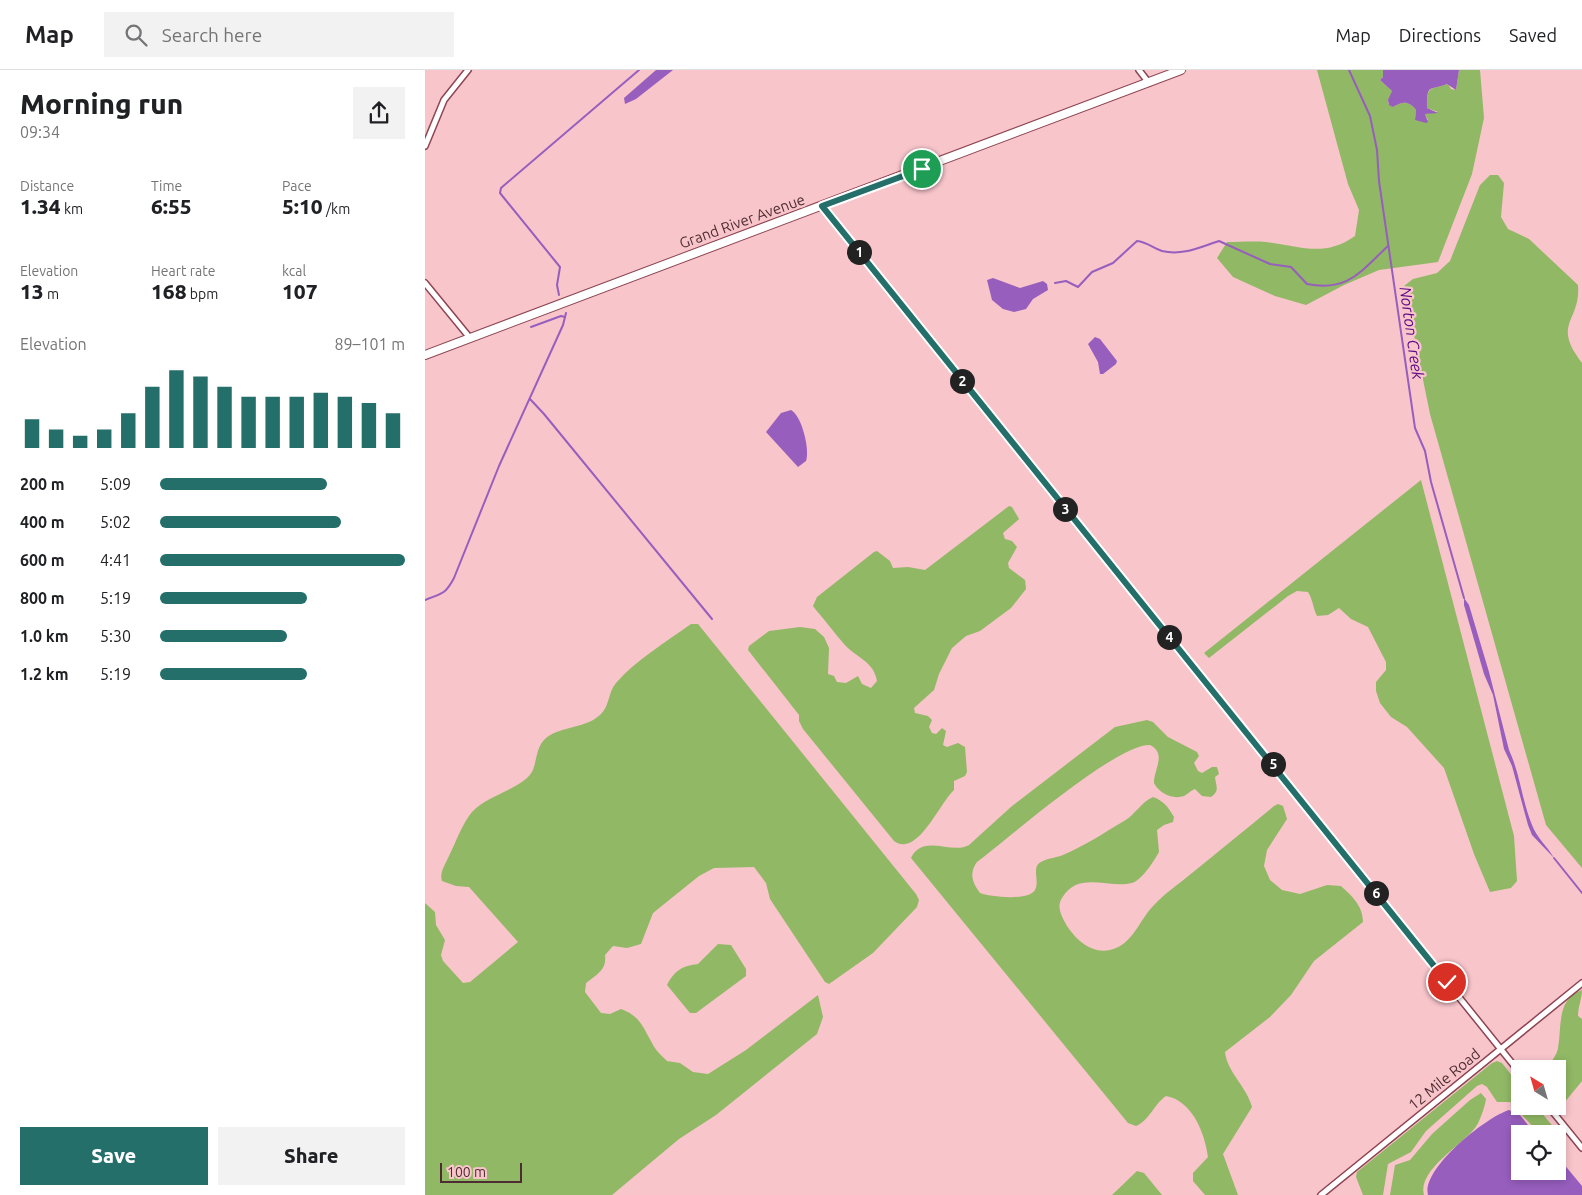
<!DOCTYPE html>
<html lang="en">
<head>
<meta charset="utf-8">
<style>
	body { margin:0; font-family:Ubuntu,sans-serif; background:#f2f2f2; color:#202124; height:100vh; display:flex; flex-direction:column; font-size:19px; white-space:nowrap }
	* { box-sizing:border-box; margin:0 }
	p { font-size:16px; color:#757577 }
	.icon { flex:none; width:28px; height:28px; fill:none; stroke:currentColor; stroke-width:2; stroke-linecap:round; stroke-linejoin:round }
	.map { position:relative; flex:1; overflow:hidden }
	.side { display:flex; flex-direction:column; background:#fff; width:425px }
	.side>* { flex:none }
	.needle { width:32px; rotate:323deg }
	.fabs { position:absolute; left:1086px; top:990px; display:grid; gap:10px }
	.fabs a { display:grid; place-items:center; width:55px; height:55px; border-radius:0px; background:#fff; box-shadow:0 2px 8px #0003; font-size:25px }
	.scale { position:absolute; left:15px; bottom:12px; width:82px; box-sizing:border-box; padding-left:5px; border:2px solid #4e2d32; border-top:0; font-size:14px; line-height:18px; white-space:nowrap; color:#4e2d32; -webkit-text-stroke:4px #f8c5cb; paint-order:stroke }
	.pin { position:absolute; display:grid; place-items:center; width:42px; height:42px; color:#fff; margin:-21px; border:2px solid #fff; border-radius:50%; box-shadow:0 1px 5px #0007 }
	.km { position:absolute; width:25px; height:25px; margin:-12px; border-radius:50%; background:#222; color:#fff; font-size:14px; line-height:25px; text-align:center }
	.round { display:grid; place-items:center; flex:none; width:52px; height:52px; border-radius:0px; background:#f2f2f2 }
	.head { display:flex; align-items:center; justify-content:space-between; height:85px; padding:0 20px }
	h1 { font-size:28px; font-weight:800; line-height:38px }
	.metrics { display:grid; grid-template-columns:repeat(3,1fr); gap:8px; height:85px; padding:5px 20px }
	.metrics div { display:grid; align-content:center }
	.metrics b { font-size:21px; font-weight:800 }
	.metrics small { font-size:14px; font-weight:400 }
	.metrics p { font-size:14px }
	.chart { height:140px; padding:10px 20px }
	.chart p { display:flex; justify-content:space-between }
	.chart svg { width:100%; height:90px; margin-top:5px; stroke:#246f6a; stroke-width:6 }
	.button { display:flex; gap:10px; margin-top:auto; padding:10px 20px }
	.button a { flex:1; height:58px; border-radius:0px; background:#246f6a; color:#fff; font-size:20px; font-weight:800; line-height:58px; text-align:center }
	.button a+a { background:#f2f2f2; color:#202124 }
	ul { padding:0 20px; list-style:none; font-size:16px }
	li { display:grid; grid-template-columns:80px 60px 1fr; align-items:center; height:38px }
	li i { height:12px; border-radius:6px; background:#246f6a }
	header { display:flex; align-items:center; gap:30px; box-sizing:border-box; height:70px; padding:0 25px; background:#fff; border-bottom:1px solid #e0e0e0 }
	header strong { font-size:24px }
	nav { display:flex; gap:28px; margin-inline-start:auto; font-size:18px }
	.search { width:350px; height:45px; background:#f2f2f2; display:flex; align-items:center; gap:12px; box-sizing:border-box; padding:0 18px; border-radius:0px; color:#757577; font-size:19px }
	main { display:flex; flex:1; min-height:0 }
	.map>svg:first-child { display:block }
	.green { fill:#91b865 }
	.water { fill:#975ebe }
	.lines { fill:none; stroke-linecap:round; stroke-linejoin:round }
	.stream { stroke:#975ebe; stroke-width:2 }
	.minor-casing { stroke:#8d4552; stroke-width:8 }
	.secondary-casing { stroke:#8d4552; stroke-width:10 }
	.minor { stroke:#fff; stroke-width:5 }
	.secondary { stroke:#fff; stroke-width:8 }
	.route-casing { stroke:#fff; stroke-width:10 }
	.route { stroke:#246f6a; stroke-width:6 }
	.labels { text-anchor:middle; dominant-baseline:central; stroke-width:4.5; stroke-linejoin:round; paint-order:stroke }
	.street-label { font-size:15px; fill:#4e2d32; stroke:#f8c5cb }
	.water-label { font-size:16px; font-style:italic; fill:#5e0c87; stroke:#f8c5cb }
</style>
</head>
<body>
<header>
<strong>Map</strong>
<div class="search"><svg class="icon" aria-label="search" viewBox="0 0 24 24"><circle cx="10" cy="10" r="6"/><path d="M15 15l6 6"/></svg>Search here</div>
<nav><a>Map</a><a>Directions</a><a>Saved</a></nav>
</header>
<main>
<section class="side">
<div class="head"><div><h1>Morning run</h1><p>09:34</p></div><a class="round"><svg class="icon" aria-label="share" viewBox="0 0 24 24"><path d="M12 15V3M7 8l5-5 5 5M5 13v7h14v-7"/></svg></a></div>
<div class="metrics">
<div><p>Distance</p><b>1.34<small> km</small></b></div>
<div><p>Time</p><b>6:55</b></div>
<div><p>Pace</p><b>5:10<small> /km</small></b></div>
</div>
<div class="metrics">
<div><p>Elevation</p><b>13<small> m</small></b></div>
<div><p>Heart rate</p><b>168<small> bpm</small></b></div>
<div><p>kcal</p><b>107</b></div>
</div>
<div class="chart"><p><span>Elevation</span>89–101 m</p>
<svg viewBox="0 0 160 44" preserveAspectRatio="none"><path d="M5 44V30M15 44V35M25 44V38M35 44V35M45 44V27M55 44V14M65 44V6M75 44V9M85 44V14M95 44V19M105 44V19M115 44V19M125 44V17M135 44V19M145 44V22M155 44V27"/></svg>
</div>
<ul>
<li><b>200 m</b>5:09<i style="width:68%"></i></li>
<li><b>400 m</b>5:02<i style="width:74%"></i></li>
<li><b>600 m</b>4:41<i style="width:100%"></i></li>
<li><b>800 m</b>5:19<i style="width:60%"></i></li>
<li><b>1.0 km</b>5:30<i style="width:52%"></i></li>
<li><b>1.2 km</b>5:19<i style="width:60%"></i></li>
</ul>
<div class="button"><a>Save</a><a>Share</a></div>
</section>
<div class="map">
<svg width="1157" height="1125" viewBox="0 0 1157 1125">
	<rect width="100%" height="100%" fill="#f8c5cb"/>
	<g class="green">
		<path d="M 892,0 L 958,0 L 958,7 L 955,10 L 967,21 L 963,33 L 968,37 C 977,32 983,30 991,40 L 990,49 L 1003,50 L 1000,44 L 1013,42 L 1002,38 C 1002,14 1005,20 1023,14 L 1026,19 L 1031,20 L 1034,0 L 1055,0 L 1059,48 L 1047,104 L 1013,192 L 954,200 L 919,215 L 881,235 L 850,226 L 808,207 L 792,188 L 802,172 C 814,172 828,171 841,172 C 875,176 899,188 930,166 L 934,140 L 923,114 Z"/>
		<path d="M 1065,105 L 1073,105 L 1079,113 L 1076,147 L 1083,159 L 1104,169 L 1153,215 C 1156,252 1126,253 1157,293 L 1157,798 L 1121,755 L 1005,344 L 979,216 L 988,209 L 1012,203 L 1025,191 L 1055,115 Z"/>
		<path d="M 996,410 L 1089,766 L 1092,811 L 1086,818 L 1065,822 L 1049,784 L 1019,698 L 982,657 L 966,647 L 955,633 L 951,621 L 951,612 L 961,600 L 961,592 L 943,557 L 926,549 L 914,538 L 903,545 L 892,546 C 888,538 888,530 883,522 L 872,521 L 863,526 L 784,588 L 779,583 Z"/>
		<path d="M 584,436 L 587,437 L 594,449 L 578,463 L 580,469 L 587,471 L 592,477 L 583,493 L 584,498 L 600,510 L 601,519 L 586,538 L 555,561 L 541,566 L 527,578 L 514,604 L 509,620 L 489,638 L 490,643 L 503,646 L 507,650 L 504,657 L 507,663 L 511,664 L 517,658 L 521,661 L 518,675 L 522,677 L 533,673 L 540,677 L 542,702 L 540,706 L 529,711 L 529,720 C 514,734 492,788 469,771 L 378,659 L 374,651 L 374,645 L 323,580 L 324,576 L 344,561 L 375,557 L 390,559 L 399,567 L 404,578 L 403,604 L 409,606 L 412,612 L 421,613 L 433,606 L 437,614 L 446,618 L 452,611 C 449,591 430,587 419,574 C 409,563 401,551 391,540 L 388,536 L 392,527 L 449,482 L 452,481 L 465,491 L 468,498 L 483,497 L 500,500 Z"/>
		<path d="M 266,554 L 273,554 L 491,824 L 494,830 L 492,837 L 448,883 L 404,914 L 400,912 L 345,829 L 341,813 L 329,797 L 289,798 L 274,806 L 228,843 L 216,874 L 202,878 L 188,876 L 180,885 C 182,900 172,904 161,913 L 160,922 L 176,943 L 185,944 L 196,939 C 215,946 218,957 227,973 C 230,980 237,986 242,991 L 255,993 L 268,1002 L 283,1004 L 321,980 L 393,925 L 398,947 L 392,964 L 291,1045 L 254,1069 L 187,1125 L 0,1125 L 0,833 L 10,842 L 11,855 L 20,870 L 16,885 L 18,891 L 38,913 L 45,912 L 93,872 L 44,817 L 31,816 L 17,811 C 14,803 21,793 24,786 C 31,772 37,754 47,742 C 62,726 86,722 102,708 C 114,698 108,679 121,668 C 138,655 161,659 176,644 C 185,635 183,622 191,613 C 211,590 241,572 266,554 Z"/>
		<path d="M 722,650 L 728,652 L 743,667 L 772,682 L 774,686 L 769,693 L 773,701 L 777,703 L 787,697 L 792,697 L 794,704 L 790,707 C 791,717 795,720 786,727 L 777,726 L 770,719 C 765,721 763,724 759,726 C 747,730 734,723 729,713 C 729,698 742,684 725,675 C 691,674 585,767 552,792 C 544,803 547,812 555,823 C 565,827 604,831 610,820 C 615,811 606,797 616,792 C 622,788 631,788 638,785 C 659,776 679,763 699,751 C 710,745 716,732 728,727 C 739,731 743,737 749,747 L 748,752 L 739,755 L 732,760 L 734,782 C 729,791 717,810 707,813 C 684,819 653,800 637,828 C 631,837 637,847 642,856 C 651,870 667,884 685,880 C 708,875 714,850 729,835 C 740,823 754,814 767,803 C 794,781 821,759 849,736 L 853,734 L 858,736 L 862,749 L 842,780 L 839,796 L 845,810 L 857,820 L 875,824 L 902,815 L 916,816 C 927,826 938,836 938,852 L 889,891 L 866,925 L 845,947 L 800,982 C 802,1002 822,1017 827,1037 L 798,1084 L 813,1125 L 780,1125 L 768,1111 L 768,1103 L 783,1087 C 780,1064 768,1031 741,1026 C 729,1034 724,1051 711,1056 L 703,1053 L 486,788 C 498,763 527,785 544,775 L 587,736 L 690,657 Z"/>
		<path d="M 293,874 L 306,875 L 321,899 L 321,906 L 271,943 L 265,943 L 242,915 C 250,900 257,896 273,894 Z"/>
		<path d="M 1157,920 C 1157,929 1153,936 1153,946 L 1157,949 L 1157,1011 L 1139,1033 L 1133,1031 L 1132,999 L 1122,999 C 1125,993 1132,985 1133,978 C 1137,957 1131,929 1157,920 Z"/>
		<path d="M 1072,991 L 1077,993 L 1095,1016 L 1095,1036 L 1111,1036 L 1130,1059 L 1129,1064 L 1116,1064 L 1111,1060 L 1085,1032 L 1072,1032 L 1062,1017 L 1057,1014 L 1052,1016 L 1001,1061 L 986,1082 L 963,1094 L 958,1125 L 938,1125 L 931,1107 L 932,1102 L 1067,993 Z"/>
		<path d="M 1056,1023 L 1061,1029 C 1060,1036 1056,1048 1052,1055 C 1040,1074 992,1099 999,1125 L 965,1125 L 970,1095 L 985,1090 L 1007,1064 L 1045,1030 Z"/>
		<path d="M 712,1101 L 719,1103 L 737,1125 L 687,1125 Z"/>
	</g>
	<g class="water">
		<path d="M 231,0 L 248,0 L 211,29 L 200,34 L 199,28 Z"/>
		<path d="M 958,0 L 1034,0 L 1031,20 L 1022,14 C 1004,21 1002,13 1002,38 L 1013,43 L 1000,44 L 1003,52 L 1001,53 L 990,50 L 991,40 C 983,30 977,32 968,37 L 964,35 L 963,30 L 967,21 L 955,10 L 958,7 Z"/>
		<path d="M 568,208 L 595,218 L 618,211 L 622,214 L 623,220 L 608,229 L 601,239 L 589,242 L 578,239 L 567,230 L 562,210 Z"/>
		<path d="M 670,267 L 675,269 L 692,291 L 691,294 L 678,304 L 675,304 L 673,292 L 663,274 Z"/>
		<path d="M 366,340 C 377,346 385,380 381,391 L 373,397 L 341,362 L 356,343 Z"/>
		<path d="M 1039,528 L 1044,535 L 1064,602 L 1084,680 C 1095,703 1097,731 1107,755 C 1112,768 1122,776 1129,788 L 1107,765 L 1103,755 L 1087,696 L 1079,679 L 1068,625 L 1059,604 L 1039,535 Z"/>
		<path d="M 1084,1040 L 1095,1045 L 1110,1064 L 1095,1064 L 1095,1101 L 1132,1101 L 1133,1087 L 1157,1116 L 1157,1125 L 1003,1125 C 996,1099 1061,1047 1084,1040 Z"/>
	</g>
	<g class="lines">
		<g class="stream">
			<path d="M 924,0 L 945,46 L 952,80 L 954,111 L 990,358 L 1000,381 L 1006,412 L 1039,528"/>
			<path d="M 630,213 L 641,211 L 653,217 L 667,202 L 688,193 L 712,171 C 722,172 728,178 737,181 C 758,186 775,177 794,171 L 845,194 L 866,197 L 882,214 C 923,222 935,202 963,176"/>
			<path d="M 134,225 L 132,215 L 135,197 L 75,123 L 76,118 L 214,0"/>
			<path d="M 106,257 L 136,246 L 140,247"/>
			<path d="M 105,329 L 119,344 L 287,549"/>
			<path d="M 0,530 C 17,523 20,525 29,508 L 74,396 L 138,255 L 141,243"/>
			<path d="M 1129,788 L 1157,823"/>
		</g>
		<defs>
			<g id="minor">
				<path d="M 714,0 L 724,13"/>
				<path d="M 0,76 L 19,30 L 43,0"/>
				<path d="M 397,136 L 1095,1003"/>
				<path d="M 0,213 L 45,268"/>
				<path d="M 1123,1036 L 1157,1078"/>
				<path d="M 896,1125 L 1157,913"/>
			</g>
			<path id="secondary" d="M 0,285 L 756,0"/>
		</defs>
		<use href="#minor" class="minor-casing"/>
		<use href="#secondary" class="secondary-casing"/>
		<use href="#minor" class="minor"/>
		<use href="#secondary" class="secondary"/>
	</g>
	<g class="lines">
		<defs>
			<path id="route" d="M 497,99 L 397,136 L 1022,912"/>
		</defs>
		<use href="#route" class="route-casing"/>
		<use href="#route" class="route"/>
	</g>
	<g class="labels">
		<g class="street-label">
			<text transform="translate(317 151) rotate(-20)">Grand River Avenue</text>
			<text transform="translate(1019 1009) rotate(-39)">12 Mile Road</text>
		</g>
		<g class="water-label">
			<text transform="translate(987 263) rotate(82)">Norton Creek</text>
		</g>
	</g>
</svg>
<div class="fabs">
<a><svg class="needle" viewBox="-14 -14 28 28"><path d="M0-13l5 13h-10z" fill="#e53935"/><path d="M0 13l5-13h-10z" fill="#757577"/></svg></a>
<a><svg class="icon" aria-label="locate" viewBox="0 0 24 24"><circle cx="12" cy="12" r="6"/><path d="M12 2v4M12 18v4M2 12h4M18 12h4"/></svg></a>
</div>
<div class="scale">100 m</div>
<div class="pin" style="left:497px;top:99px;background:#1e9e55"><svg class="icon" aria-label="arrive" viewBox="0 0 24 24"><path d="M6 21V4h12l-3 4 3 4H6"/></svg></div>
<div class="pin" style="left:1022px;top:912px;background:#d93025"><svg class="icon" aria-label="check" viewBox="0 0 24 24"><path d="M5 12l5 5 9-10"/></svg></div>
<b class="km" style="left:434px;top:182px">1</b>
<b class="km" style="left:537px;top:311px">2</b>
<b class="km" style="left:640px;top:439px">3</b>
<b class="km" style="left:744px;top:567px">4</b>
<b class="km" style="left:848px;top:694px">5</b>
<b class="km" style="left:951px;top:823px">6</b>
</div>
</main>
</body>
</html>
